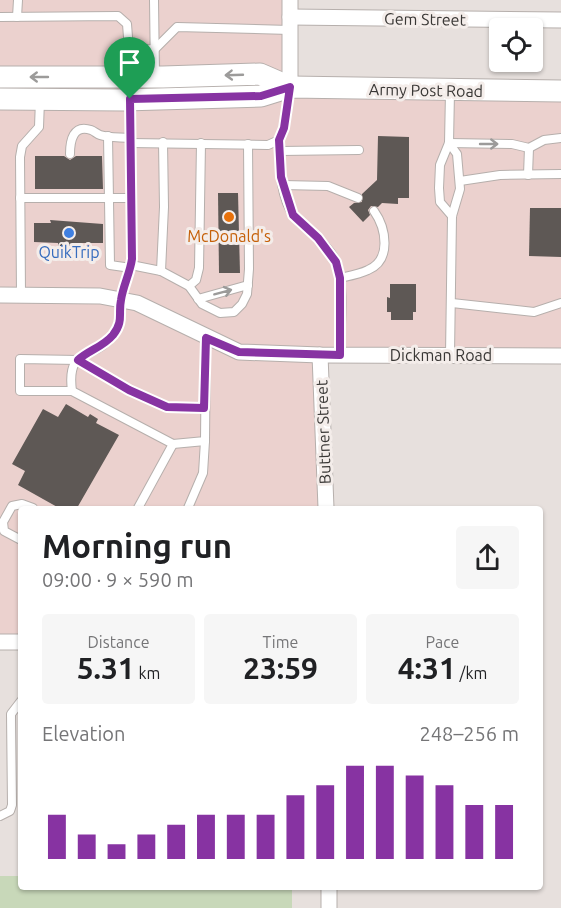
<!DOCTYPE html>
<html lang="en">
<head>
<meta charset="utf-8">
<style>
	body { margin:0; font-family:Ubuntu,sans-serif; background:#f6f6f6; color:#202124; height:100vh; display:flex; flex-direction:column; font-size:22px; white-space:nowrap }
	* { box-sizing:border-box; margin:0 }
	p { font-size:20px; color:#757577 }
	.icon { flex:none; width:33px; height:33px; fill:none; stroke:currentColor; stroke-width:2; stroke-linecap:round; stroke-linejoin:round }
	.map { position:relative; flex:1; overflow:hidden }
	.details { position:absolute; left:18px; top:506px; width:525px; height:384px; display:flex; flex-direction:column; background:#fff; border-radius:6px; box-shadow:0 2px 4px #0004 }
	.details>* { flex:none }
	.buttons { position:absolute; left:489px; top:18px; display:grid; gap:12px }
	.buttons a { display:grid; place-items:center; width:54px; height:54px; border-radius:6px; background:#fff; box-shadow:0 2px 4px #0004; font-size:30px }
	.pin { position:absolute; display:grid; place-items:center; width:51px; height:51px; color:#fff; margin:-62px -26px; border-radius:50% 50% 50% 0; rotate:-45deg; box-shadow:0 0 6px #0007 }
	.pin .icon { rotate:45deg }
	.round { display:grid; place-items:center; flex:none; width:63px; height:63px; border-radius:6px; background:#f6f6f6 }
	.headline { display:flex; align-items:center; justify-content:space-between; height:102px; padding:0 24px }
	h1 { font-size:33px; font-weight:700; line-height:45px }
	.metrics { display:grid; grid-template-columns:repeat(3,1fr); gap:9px; height:102px; padding:6px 24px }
	.metrics div { display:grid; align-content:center; border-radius:6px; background:#f6f6f6; text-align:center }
	.metrics b { font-size:30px; font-weight:700 }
	.metrics small { font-size:16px; font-weight:400 }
	.metrics p { font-size:16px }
	.chart { height:168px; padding:12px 24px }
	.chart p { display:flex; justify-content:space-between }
	.chart svg { width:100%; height:108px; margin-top:6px; stroke:#8733a2; stroke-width:6 }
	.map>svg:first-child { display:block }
	.commercial { fill:#ebd1ce }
	.green { fill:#c8d8b9 }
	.building { fill:#5e5855 }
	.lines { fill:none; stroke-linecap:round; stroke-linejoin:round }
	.service-casing { stroke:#b6afac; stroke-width:10 }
	.minor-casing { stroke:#b6afac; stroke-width:17 }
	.secondary-casing { stroke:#b6afac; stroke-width:23 }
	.service { stroke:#fff; stroke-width:8 }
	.minor { stroke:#fff; stroke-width:15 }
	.secondary { stroke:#fff; stroke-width:21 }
	.oneway { stroke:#9c9b9a }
	.route-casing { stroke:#fff; stroke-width:12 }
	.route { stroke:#8733a2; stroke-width:8 }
	.food-dot { fill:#e8710a; stroke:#f4edea; stroke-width:2 }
	.shop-dot { fill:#3f7fe0; stroke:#f4edea; stroke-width:2 }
	.labels { text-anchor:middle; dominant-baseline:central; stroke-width:6; stroke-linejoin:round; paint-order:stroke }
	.street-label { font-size:16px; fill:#393735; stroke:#f4edea }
	.food-label { font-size:16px; fill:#c56008; stroke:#f4edea }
	.shop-label { font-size:16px; fill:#366cbe; stroke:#f4edea }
</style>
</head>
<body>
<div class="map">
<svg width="561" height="908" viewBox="0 0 561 908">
	<rect width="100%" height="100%" fill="#e7e0dd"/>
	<path class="commercial" d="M 0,0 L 290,0 L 290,87 L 561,91 L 561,356 L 321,355 L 326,508 L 21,508 L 21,642 L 0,642 Z"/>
	<path class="green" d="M 0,876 L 21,876 L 21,886 L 292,887 L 292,908 L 318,908 L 0,908 Z"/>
	<g class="building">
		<path d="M 378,136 L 409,137 L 409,198 L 398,198 L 398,204 L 382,203 L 378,207 L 371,206 L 368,210 L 370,215 L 363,222 L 349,207 L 354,203 L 362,202 L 362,194 L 377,180 Z"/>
		<path d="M 35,156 L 64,156 L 70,160 L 76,156 L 102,156 L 103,189 L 35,189 Z"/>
		<path d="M 218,193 L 238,193 L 240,273 L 219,273 Z"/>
		<path d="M 530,208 L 561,208 L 561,257 L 529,256 Z"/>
		<path d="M 50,220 L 103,224 L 103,243 L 72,243 L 72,246 L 58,246 L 58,243 L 34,242 L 34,223 L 51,223 Z"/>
		<path d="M 390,284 L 416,284 L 416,312 L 413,312 L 413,320 L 391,320 L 391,312 L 387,312 L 387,297 L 390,298 Z"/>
		<path d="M 66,404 L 88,417 L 90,414 L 98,419 L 96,423 L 119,435 L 77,508 L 59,508 L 18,485 L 25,471 L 12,464 L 43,409 L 58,417 Z"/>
	</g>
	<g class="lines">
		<defs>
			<g id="service">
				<path d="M 154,0 L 155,76"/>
				<path d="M 0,17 L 118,16 L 127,24 L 129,50 L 155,49 L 177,27 L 290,30"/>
				<path d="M 17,17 L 18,0"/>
				<path d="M 450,92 L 449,143 L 440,165 L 439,188 L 440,202 L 452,216"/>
				<path d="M 130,102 L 132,259 C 130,273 124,285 121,299 C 117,313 124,320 114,334 C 94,362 66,345 72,391 L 173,444 L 138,508"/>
				<path d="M 108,136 L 110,265 L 131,268"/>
				<path d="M 279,140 C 280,163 279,196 294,216 C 307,232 329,243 337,264 C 345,288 340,329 340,355"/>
				<path d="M 130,143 L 268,145 L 279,140 L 284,128 L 290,89"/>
				<path d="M 449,143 L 457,154 L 460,189 L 452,216 L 450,355"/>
				<path d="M 449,143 L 512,144 L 529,148 L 544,140 L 561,138"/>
				<path d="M 280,151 L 359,150"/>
				<path d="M 70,154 C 70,141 73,124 91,130 C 94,131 97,134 100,135 C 109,138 120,137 130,138"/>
				<path d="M 528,175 L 529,148"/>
				<path d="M 460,181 L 500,175 L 561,174"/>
				<path d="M 283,185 L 328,186 L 358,198"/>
				<path d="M 20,198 L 131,198"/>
				<path d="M 131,265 L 161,271 L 189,286 L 196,280 L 199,268 L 201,143"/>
				<path d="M 161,271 L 164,207 L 163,142"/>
				<path d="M 340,278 C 349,276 360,274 368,270 C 392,260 386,228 374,211"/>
				<path d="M 189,286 L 202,304 L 220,313 L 234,312 L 242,304 L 247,294 L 249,269 L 248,144"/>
				<path d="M 21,295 L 20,157 L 22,146 L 39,127 L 40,100"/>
				<path d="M 198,299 L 248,285"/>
				<path d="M 452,303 L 534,312 L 561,303"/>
				<path d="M 72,391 L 20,391 L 20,359 L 78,360 L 129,390 L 167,407 L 204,408"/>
				<path d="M 173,444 L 205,441 L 206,338"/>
				<path d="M 188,508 L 203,473 L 205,441"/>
				<path d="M 21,540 L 4,531 L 3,522 L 12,506 L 22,504 L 33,508"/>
				<path d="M 0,816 L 10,811 L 12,805 L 11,714 L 21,701"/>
			</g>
			<g id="minor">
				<path d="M 290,0 L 290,87"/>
				<path d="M 290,17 L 561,20"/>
				<path d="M 0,295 L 100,296 L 137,303 L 239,352 L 320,355 L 561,356"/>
				<path d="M 320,355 L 326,508"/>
				<path d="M 0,642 L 21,642"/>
				<path d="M 329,886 L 329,908"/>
			</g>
			<g id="secondary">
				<path d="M 0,77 L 163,77 L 260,74 L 290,87"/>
				<path d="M 0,99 L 124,100 L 261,96 L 290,87 L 561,91"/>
			</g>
		</defs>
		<use href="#service" class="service-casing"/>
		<use href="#minor" class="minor-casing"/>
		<use href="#secondary" class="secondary-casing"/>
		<use href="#service" class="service"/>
		<use href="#minor" class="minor"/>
		<use href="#secondary" class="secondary"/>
	</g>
	<defs><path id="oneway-shaft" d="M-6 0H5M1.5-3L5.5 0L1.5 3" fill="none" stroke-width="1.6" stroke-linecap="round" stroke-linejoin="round" transform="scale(1.5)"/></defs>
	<g class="oneway">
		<use href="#oneway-shaft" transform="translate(234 75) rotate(178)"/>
		<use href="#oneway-shaft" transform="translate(39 77) rotate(-180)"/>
		<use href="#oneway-shaft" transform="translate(489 144)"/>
		<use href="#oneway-shaft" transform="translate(223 292) rotate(-15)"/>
	</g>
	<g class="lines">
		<defs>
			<path id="route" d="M 290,87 L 284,128 L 279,140 L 281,177 L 293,215 L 318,238 L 336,262 L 340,278 L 340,355 L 239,352 L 206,338 L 204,408 L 167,407 L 129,390 L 78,360 C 89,350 103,347 113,335 C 124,321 118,314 121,300 C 123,286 130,273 132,259 L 130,99 L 261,96 Z"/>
		</defs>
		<use href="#route" class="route-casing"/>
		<use href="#route" class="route"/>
	</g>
	<circle class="food-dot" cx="229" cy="217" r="6"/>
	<circle class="shop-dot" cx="69" cy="233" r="6"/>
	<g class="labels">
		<g class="street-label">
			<text transform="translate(425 19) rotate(1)">Gem Street</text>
			<text transform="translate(426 90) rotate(1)">Army Post Road</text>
			<text x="441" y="355">Dickman Road</text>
			<text transform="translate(323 432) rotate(-92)">Buttner Street</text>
		</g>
		<g class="food-label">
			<text x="229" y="236">McDonald's</text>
		</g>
		<g class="shop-label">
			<text x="69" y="252">QuikTrip</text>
		</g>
	</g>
</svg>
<div class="buttons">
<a><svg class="icon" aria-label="locate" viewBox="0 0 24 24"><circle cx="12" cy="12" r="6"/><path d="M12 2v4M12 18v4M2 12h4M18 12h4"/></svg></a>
</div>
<div class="pin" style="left:130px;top:99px;background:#1e9e55"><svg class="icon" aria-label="arrive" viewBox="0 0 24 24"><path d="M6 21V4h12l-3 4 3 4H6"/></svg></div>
<section class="details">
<div class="headline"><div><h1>Morning run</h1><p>09:00 · 9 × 590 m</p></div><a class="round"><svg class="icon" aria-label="share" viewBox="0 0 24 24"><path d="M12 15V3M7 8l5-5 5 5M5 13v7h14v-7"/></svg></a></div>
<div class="metrics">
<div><p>Distance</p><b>5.31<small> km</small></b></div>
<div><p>Time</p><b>23:59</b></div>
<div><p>Pace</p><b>4:31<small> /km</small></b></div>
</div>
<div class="chart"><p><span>Elevation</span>248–256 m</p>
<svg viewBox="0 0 160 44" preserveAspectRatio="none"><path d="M5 44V26M15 44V34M25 44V38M35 44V34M45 44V30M55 44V26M65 44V26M75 44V26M85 44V18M95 44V14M105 44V6M115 44V6M125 44V10M135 44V14M145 44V22M155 44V22"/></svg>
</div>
</section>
</div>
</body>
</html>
